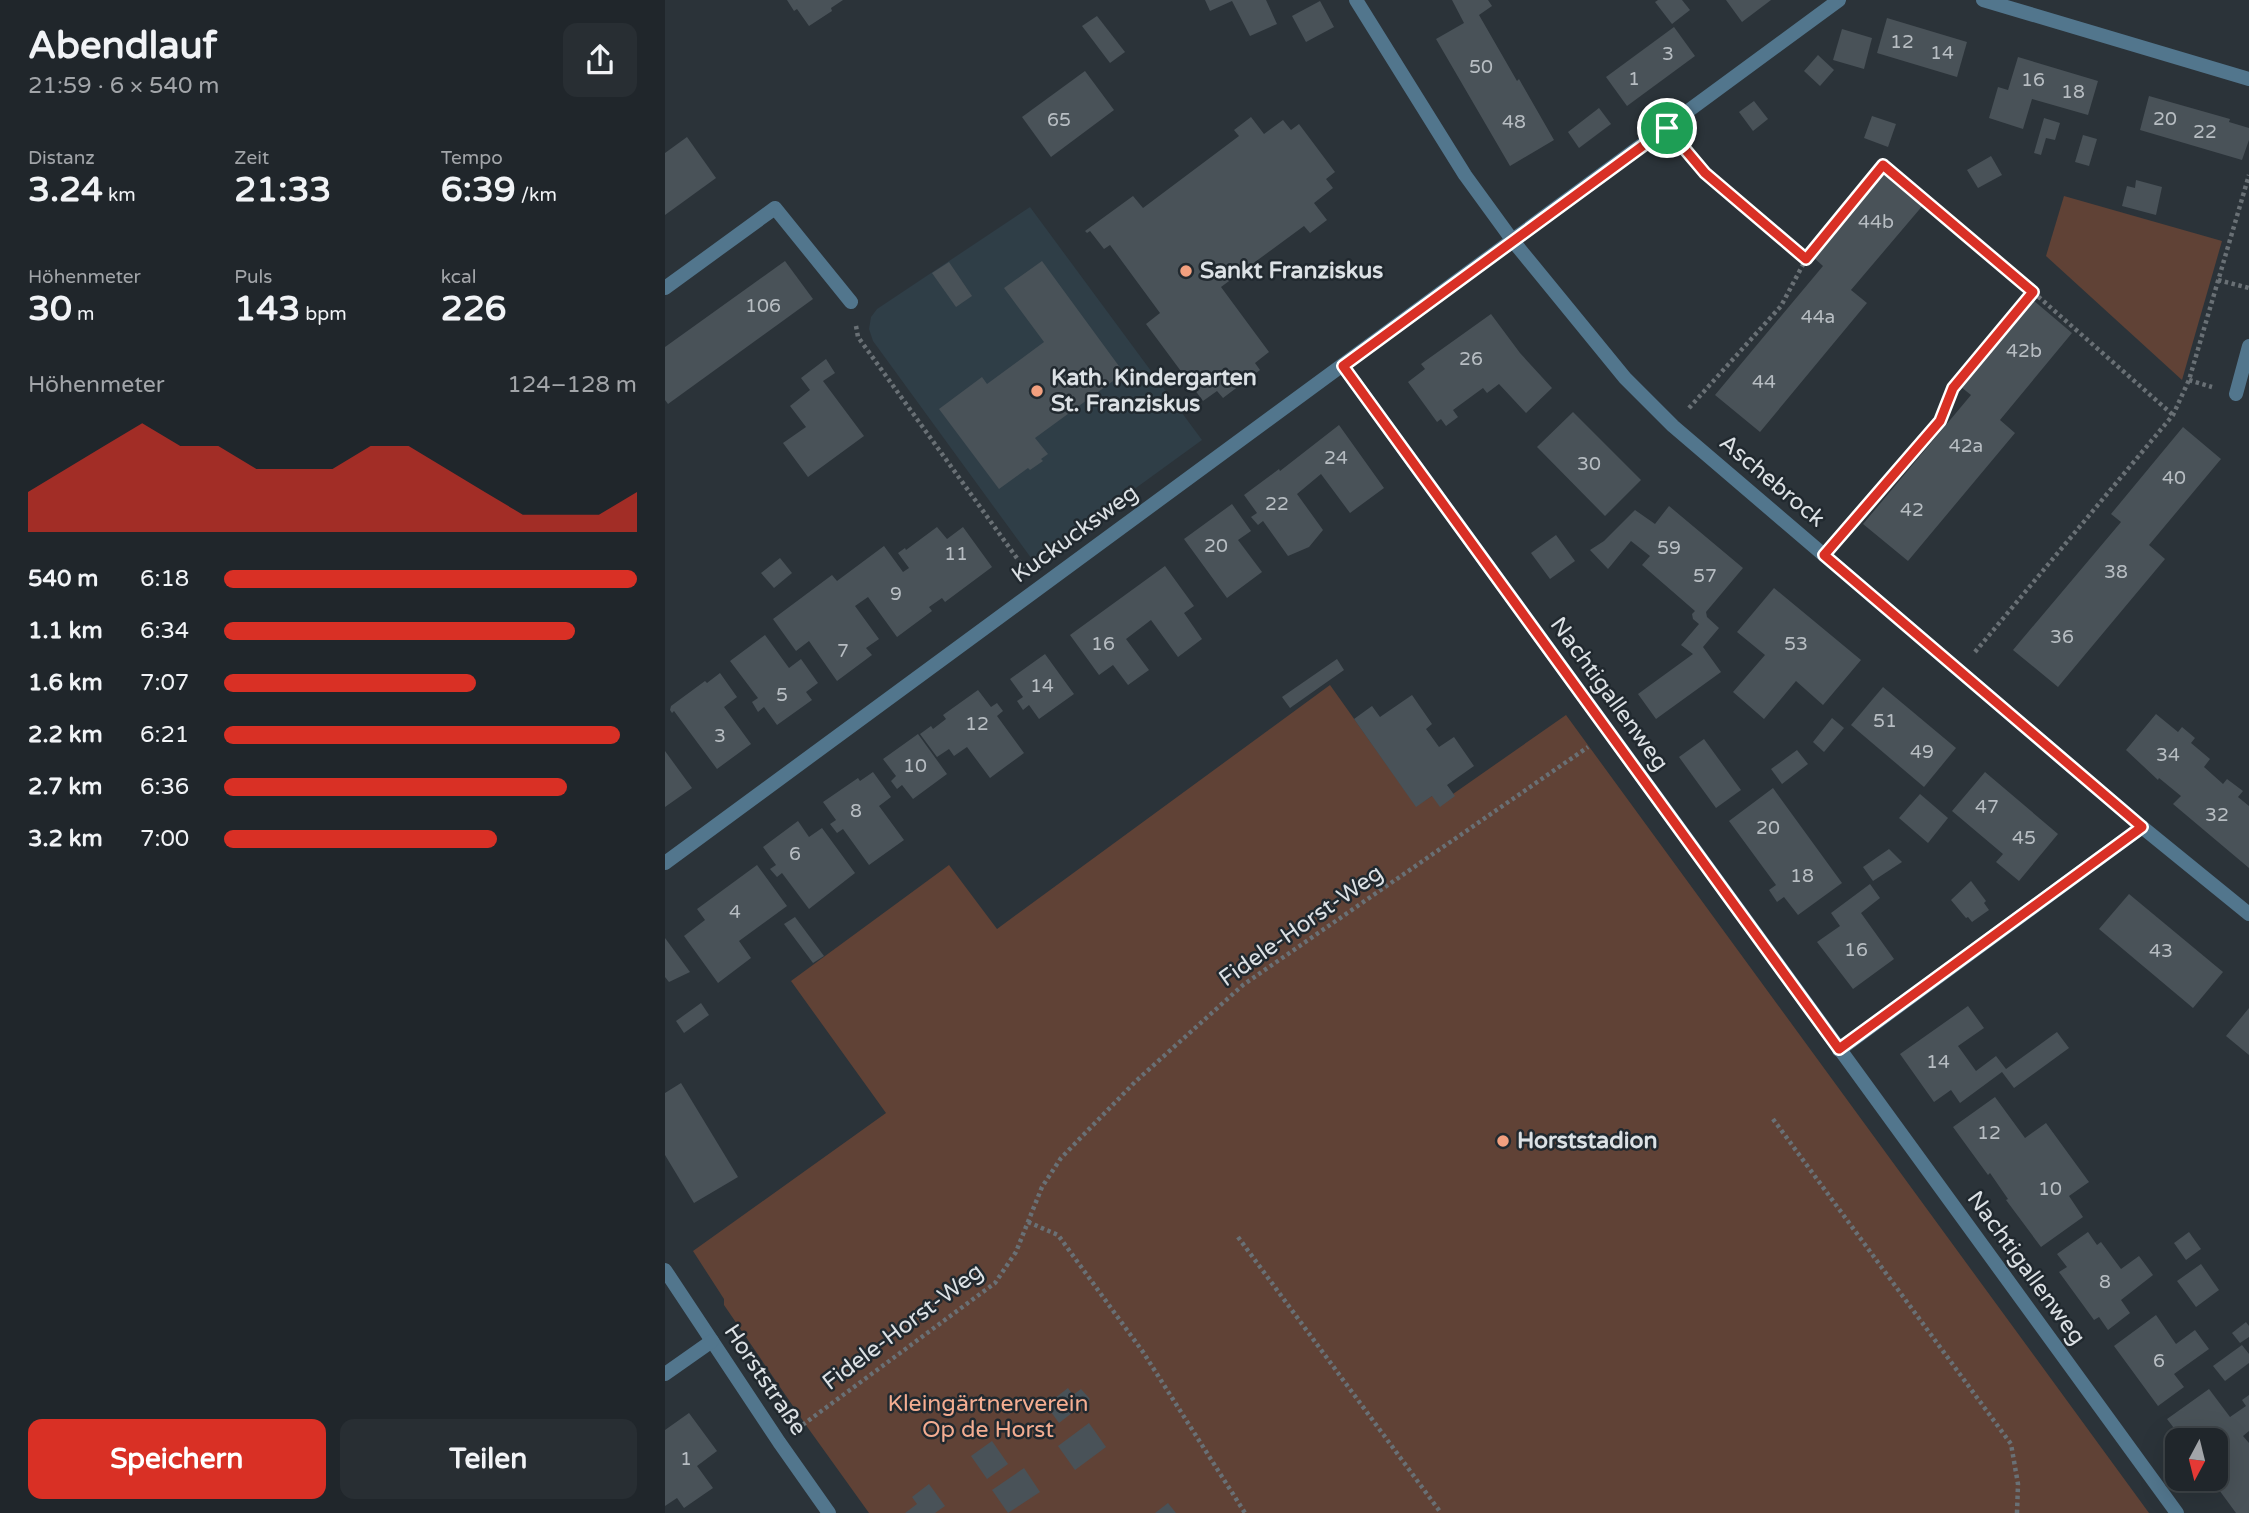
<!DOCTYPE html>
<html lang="de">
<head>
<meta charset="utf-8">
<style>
	body { margin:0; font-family:"Varela Round",sans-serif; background:#282e33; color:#f1f3f6; height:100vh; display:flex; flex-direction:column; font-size:26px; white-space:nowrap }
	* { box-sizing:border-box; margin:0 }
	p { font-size:23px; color:#a2a5a9 }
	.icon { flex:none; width:38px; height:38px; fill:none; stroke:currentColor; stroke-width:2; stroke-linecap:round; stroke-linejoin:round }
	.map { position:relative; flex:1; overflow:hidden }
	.side { display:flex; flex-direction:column; background:#20262b; width:665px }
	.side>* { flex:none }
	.needle { width:46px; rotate:187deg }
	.fabs { position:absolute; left:1500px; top:1428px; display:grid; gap:14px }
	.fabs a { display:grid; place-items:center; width:63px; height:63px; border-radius:14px; background:#20262b; box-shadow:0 7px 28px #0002,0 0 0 2px #3d4347; font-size:35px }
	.pin { position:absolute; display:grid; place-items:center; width:60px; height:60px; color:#fff; margin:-30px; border:4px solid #fff; border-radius:50%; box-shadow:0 2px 7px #0007 }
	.round { display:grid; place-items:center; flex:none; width:74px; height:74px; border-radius:14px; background:#282e33 }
	.head { display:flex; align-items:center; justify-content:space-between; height:119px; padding:0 28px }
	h1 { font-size:38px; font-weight:800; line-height:52px }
	.stats { display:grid; grid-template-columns:repeat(3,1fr); gap:10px; height:119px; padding:7px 28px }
	.stats div { display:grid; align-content:center }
	.stats b { font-size:35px; font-weight:800 }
	.stats small { font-size:19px; font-weight:400 }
	.stats p { font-size:19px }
	.chart { height:196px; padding:14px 28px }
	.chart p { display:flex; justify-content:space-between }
	.chart svg { width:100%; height:126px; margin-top:7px; fill:#d93025; opacity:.7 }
	.action { display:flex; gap:14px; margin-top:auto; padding:14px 28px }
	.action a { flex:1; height:80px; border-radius:14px; background:#d93025; color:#fff; font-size:28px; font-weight:800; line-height:80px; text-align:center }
	.action a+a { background:#282e33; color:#f1f3f6 }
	ul { padding:0 28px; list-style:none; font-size:23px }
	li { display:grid; grid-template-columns:112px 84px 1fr; align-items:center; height:52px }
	li i { height:18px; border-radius:9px; background:#d93025 }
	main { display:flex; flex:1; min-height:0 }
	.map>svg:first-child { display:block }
	.built { fill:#2f3e47 }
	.green { fill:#604236 }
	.building { fill:#495258 }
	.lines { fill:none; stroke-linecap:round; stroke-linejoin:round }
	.path { stroke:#697075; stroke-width:4.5; stroke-dasharray:3.5 3.5; stroke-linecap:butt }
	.lane { stroke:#52768d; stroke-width:14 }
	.street { stroke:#52768d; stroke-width:14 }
	.route-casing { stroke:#fff; stroke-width:14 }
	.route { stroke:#d93025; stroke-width:9 }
	.poi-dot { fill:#f2a07f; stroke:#21292f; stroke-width:2.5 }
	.labels { text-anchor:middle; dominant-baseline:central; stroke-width:5; stroke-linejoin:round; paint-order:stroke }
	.number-label { font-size:19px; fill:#b7bdc2 }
	.poi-label { font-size:23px; font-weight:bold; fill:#dce1e5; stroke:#21292f; text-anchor:start }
	.street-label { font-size:23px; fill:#dce1e5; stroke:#21292f }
	.park-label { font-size:23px; fill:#f4ad91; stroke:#21292f }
</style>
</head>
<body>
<main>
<section class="side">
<div class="head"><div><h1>Abendlauf</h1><p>21:59 · 6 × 540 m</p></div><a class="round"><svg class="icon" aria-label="share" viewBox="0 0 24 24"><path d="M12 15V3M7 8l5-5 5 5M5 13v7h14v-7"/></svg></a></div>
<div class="stats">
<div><p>Distanz</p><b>3.24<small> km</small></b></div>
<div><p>Zeit</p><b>21:33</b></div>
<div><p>Tempo</p><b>6:39<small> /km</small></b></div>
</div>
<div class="stats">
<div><p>Höhenmeter</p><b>30<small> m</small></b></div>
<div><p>Puls</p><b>143<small> bpm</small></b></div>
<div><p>kcal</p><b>226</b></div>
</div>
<div class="chart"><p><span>Höhenmeter</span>124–128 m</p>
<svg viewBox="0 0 160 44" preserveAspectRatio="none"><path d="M0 44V30L10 22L20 14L30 6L40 14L50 14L60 22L70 22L80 22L90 14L100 14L110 22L120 30L130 38L140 38L150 38L160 30V44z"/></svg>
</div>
<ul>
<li><b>540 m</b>6:18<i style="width:100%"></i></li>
<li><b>1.1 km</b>6:34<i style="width:85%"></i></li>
<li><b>1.6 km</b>7:07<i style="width:61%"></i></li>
<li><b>2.2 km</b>6:21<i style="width:96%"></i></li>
<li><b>2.7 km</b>6:36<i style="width:83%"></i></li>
<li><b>3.2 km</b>7:00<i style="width:66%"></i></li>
</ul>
<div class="action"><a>Speichern</a><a>Teilen</a></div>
</section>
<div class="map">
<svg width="1584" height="1513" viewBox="0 0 1584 1513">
	<rect width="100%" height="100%" fill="#2b3339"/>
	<path class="built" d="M 365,207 L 537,440 L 369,562 L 208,341 L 204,329 L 206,317 L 212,309 Z"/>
	<g class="green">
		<path d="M 1399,196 L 1557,241 L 1517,380 L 1381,256 Z"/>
		<path d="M 665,685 L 751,806 L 767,796 L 788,794 L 901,715 L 1484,1513 L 204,1513 L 143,1428 L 59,1305 L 59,1299 L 28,1251 L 221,1113 L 126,981 L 284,865 L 332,929 Z"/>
	</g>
	<g class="building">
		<path d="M 122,0 L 178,0 L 166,8 L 167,11 L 144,26 L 132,9 L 129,11 Z"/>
		<path d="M 540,0 L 601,0 L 612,24 L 585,36 L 567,1 L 545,11 Z"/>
		<path d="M 787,0 L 823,0 L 827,6 L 814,15 L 852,81 L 854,79 L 889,140 L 845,166 L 771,39 L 799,23 Z"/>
		<path d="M 993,0 L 1017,0 L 1025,10 L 1007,24 L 990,2 Z"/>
		<path d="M 1061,0 L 1106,0 L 1077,22 Z"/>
		<path d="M 655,1 L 669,27 L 641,42 L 627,16 Z"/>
		<path d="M 432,16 L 460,52 L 445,63 L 417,26 Z"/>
		<path d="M 1222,18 L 1302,42 L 1292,77 L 1212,53 Z"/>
		<path d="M 1009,27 L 1030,56 L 962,106 L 941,77 Z"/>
		<path d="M 1177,29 L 1207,38 L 1199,69 L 1168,60 Z"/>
		<path d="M 1153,55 L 1169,70 L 1155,86 L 1139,71 Z"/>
		<path d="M 1353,57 L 1433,81 L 1423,115 L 1367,99 L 1358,129 L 1324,118 L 1333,87 L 1343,90 Z"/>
		<path d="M 420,71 L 449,110 L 386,157 L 357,117 Z"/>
		<path d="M 1484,96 L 1565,119 L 1564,122 L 1584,128 L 1584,140 L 1577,160 L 1475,130 Z"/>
		<path d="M 1089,101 L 1103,119 L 1088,131 L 1074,112 Z"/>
		<path d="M 934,108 L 946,124 L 914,148 L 903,132 Z"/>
		<path d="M 1207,116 L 1231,124 L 1223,147 L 1199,138 Z"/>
		<path d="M 586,117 L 599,134 L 618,120 L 626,130 L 634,124 L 670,172 L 661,179 L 668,188 L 649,203 L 662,220 L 645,233 L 639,226 L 556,287 L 604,352 L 590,363 L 595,370 L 558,398 L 552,391 L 538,401 L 481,324 L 495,313 L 445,245 L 439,249 L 425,231 L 422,233 L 420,231 L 468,196 L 478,208 L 574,136 L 569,130 Z"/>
		<path d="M 1379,118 L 1395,123 L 1390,140 L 1381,138 L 1376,155 L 1369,153 Z"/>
		<path d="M 1418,135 L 1432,139 L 1424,166 L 1410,162 Z"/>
		<path d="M 22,137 L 51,178 L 0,215 L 0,153 Z"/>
		<path d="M 1326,156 L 1337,175 L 1313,188 L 1302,170 Z"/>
		<path d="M 1220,172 L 1259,204 L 1186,290 L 1202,303 L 1095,432 L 1050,395 L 1158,266 L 1148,257 Z"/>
		<path d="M 1471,180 L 1497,187 L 1491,215 L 1457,206 L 1462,186 L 1470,188 Z"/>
		<path d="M 120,261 L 148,299 L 3,404 L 0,400 L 0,347 Z"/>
		<path d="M 377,261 L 459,373 L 370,438 L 383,454 L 376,459 L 378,461 L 365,470 L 363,468 L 334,489 L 274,409 L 317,377 L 322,384 L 379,342 L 339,288 Z"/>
		<path d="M 284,262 L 307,296 L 291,307 L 267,273 Z"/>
		<path d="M 1368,300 L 1407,333 L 1335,420 L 1350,433 L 1243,561 L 1198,524 L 1306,395 L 1296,387 Z"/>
		<path d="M 826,314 L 855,353 L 887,388 L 861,413 L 834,384 L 822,393 L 818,388 L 788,410 L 793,417 L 781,426 L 776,419 L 772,422 L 743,382 L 760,369 L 756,364 Z"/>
		<path d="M 161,359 L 170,373 L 158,381 L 199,436 L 143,477 L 118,443 L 141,427 L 125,406 L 145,390 L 136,378 Z"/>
		<path d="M 908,412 L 976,480 L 940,516 L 872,447 Z"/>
		<path d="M 674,425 L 719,488 L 685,513 L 656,474 L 632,494 L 658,530 L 644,547 L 623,556 L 598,521 L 593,525 L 586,517 L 592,513 L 579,495 L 614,469 L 615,471 Z"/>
		<path d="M 1518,427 L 1556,459 L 1484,545 L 1500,559 L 1393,687 L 1348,650 L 1456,522 L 1446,514 Z"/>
		<path d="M 567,504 L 586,531 L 573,540 L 597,572 L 562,598 L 519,539 Z"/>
		<path d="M 1004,506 L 1078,568 L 1041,612 L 1042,617 L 1054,628 L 1038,647 L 1056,672 L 991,719 L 973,694 L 1028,654 L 1016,645 L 1034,624 L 1028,619 L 1027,614 L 1030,611 L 977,565 L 985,556 L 966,541 L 943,569 L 925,550 L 939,541 L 970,510 L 990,524 Z"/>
		<path d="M 272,527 L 282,539 L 298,527 L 327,567 L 280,602 L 277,598 L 264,607 L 267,611 L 232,637 L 203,597 L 190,606 L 214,639 L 201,648 L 207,655 L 172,681 L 144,641 L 131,651 L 108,619 L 167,575 L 172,581 L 219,546 L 238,572 L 244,568 L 233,553 L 240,548 L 241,550 Z"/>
		<path d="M 891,535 L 910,561 L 885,579 L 866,553 Z"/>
		<path d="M 115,558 L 127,573 L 109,588 L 96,573 Z"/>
		<path d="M 500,566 L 529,606 L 519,613 L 537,639 L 513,657 L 486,620 L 461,639 L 484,670 L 463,685 L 448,665 L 434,675 L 405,635 Z"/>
		<path d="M 1109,588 L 1196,660 L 1158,705 L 1131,681 L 1099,719 L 1068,692 L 1100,655 L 1072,632 Z"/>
		<path d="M 100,635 L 124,668 L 136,659 L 153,683 L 141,692 L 147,700 L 112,725 L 99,707 L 93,712 L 87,702 L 93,698 L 65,661 Z"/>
		<path d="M 380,654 L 409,694 L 374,719 L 364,705 L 358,710 L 352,701 L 358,697 L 345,679 Z"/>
		<path d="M 672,659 L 679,670 L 625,708 L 617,697 Z"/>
		<path d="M 55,673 L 72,697 L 59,707 L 86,744 L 52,769 L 9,711 L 7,713 L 5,710 L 6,706 L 40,681 L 42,683 Z"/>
		<path d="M 1218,687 L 1291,748 L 1259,787 L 1186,725 Z"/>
		<path d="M 313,690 L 326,707 L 332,703 L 338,711 L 332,716 L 359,753 L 325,778 L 302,747 L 289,756 L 284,749 L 272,757 L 255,734 L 266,726 L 268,729 L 281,719 L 278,715 Z"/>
		<path d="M 747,695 L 767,724 L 761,729 L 774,747 L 789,737 L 809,766 L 782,785 L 790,796 L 775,807 L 767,796 L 751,807 L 689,719 L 707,706 L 715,717 Z"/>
		<path d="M 1491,714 L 1513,732 L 1517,727 L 1530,738 L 1526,743 L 1545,759 L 1539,767 L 1558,784 L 1562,779 L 1578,791 L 1573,797 L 1584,806 L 1584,868 L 1508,804 L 1516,796 L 1494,778 L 1493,780 L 1461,750 Z"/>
		<path d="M 1167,718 L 1179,728 L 1159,752 L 1148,742 Z"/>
		<path d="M 253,734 L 282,774 L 248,799 L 237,785 L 232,789 L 226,781 L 231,776 L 218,759 Z"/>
		<path d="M 1039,739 L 1076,790 L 1051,808 L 1014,757 Z"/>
		<path d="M 1132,750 L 1143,764 L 1117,784 L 1106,769 Z"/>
		<path d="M 0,751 L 27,788 L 0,807 Z"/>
		<path d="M 208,772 L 226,797 L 214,806 L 239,840 L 204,865 L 178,829 L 172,833 L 165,824 L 171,820 L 158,802 L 193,778 L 195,781 Z"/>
		<path d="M 1320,772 L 1393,834 L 1354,881 L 1331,862 L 1338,854 L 1287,811 Z"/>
		<path d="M 1108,788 L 1177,883 L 1133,915 L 1119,897 L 1112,902 L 1104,890 L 1111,885 L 1064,821 Z"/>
		<path d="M 1255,794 L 1283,818 L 1263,843 L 1234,818 Z"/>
		<path d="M 133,821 L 144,837 L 157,828 L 190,873 L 144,909 L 117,873 L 112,877 L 105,869 L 111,865 L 98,847 Z"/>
		<path d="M 1224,849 L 1237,862 L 1208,881 L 1198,867 Z"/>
		<path d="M 92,865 L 122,906 L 74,941 L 86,958 L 53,983 L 19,936 L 40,920 L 32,909 Z"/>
		<path d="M 1306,881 L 1321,901 L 1319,903 L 1324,910 L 1307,922 L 1303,917 L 1301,918 L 1286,900 Z"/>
		<path d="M 1205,884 L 1215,898 L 1196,913 L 1229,959 L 1188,989 L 1152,942 L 1175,926 L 1166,913 Z"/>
		<path d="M 1464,894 L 1558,972 L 1528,1008 L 1434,929 Z"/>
		<path d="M 130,917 L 159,956 L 148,963 L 119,924 Z"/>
		<path d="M 0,938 L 25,972 L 4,982 L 0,977 Z"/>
		<path d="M 36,1003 L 44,1015 L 19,1033 L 11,1021 Z"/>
		<path d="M 1303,1006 L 1319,1028 L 1293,1046 L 1311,1071 L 1331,1056 L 1341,1069 L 1392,1032 L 1404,1048 L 1349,1088 L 1337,1072 L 1295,1103 L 1286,1090 L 1269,1102 L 1235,1054 Z"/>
		<path d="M 1584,1008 L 1584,1055 L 1561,1036 Z"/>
		<path d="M 16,1083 L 73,1177 L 29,1203 L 0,1155 L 0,1093 Z"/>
		<path d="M 1330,1097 L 1360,1138 L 1381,1123 L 1424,1182 L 1404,1196 L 1418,1217 L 1376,1247 L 1341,1200 L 1343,1199 L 1325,1173 L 1323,1175 L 1288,1127 Z"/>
		<path d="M 1423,1232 L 1432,1245 L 1436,1242 L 1456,1269 L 1474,1256 L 1488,1275 L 1456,1300 L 1465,1313 L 1443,1330 L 1434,1317 L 1429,1320 L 1394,1272 L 1402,1267 L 1392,1254 Z"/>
		<path d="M 1524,1232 L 1536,1249 L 1521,1260 L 1509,1243 Z"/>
		<path d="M 1536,1264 L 1554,1290 L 1531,1307 L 1512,1281 Z"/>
		<path d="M 1491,1315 L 1511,1344 L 1530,1330 L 1544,1349 L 1509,1374 L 1519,1387 L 1493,1406 L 1449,1346 Z"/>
		<path d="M 1581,1322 L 1584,1326 L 1584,1337 L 1575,1343 L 1567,1333 Z"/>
		<path d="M 1577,1345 L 1584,1354 L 1584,1363 L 1560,1381 L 1548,1366 Z"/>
		<path d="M 403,1388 L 408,1395 L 416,1389 L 425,1399 L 394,1423 L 381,1405 Z"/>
		<path d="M 1544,1389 L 1565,1417 L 1581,1406 L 1577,1400 L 1584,1395 L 1584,1431 L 1578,1436 L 1584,1443 L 1584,1513 L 1571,1513 L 1546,1479 L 1550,1479 L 1550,1440 L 1518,1440 L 1502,1419 Z"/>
		<path d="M 24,1413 L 52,1451 L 32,1466 L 48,1488 L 19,1508 L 12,1498 L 0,1506 L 0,1430 Z"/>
		<path d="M 424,1423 L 441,1447 L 410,1470 L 393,1446 Z"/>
		<path d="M 327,1441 L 343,1464 L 322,1479 L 306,1456 Z"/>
		<path d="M 359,1468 L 375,1492 L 343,1513 L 327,1490 Z"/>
		<path d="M 264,1484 L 280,1506 L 270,1513 L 240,1513 L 252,1504 L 247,1497 Z"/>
		<path d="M 503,1503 L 511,1513 L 490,1513 Z"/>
	</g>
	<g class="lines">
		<g class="path">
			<path d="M 1016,144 L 1040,173 L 1141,259"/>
			<path d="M 1553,280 L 1584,288"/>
			<path d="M 1368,292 L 1508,415"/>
			<path d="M 191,326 L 193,337 L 359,568"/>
			<path d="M 1524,380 L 1547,387"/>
			<path d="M 1024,408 L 1116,306 L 1141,259 L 1218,165 L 1368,292 L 1288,388 L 1275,421 L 1175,536"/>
			<path d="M 1310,652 L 1508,415 L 1524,380 L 1584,175"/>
			<path d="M 1108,1119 L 1346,1444 L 1353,1484 L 1352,1513"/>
			<path d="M 363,1222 L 393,1235 L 478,1352 L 580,1513"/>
			<path d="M 573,1237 L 776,1513"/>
			<path d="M 132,1429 L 330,1283 L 351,1252 L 377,1187 L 396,1158 L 471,1081 L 578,985 L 923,747"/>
		</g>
		<path class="lane" d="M 1571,394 L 1584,346"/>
		<g class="street">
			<path d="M 691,0 L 800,175 L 848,241 L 960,378 L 1008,426 L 1477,827 L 1584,914"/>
			<path d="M 1318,0 L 1584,79"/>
			<path d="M 0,288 L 110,208 L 186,302"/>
			<path d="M 678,366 L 1512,1513"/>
			<path d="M 0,863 L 1174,0"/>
			<path d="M 1174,1050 L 1477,827"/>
			<path d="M 0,1270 L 114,1442 L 164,1513"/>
			<path d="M 0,1374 L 47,1341"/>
		</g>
	</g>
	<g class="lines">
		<defs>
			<path id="route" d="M 1002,128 L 1040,173 L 1141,259 L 1218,165 L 1368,292 L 1288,388 L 1275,421 L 1159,555 L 1477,827 L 1174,1049 L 678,366 Z"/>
		</defs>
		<use href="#route" class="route-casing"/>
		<use href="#route" class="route"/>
	</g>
	<g class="poi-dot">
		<circle cx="521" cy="271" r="7"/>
		<circle cx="372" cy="391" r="7"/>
		<circle cx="838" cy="1141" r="7"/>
	</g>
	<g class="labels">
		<g class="number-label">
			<text x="1237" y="42">12</text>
			<text x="1277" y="53">14</text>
			<text x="1003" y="54">3</text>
			<text x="816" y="67">50</text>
			<text x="969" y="79">1</text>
			<text x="1368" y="80">16</text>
			<text x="1408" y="92">18</text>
			<text x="1500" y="119">20</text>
			<text x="394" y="120">65</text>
			<text x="849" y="122">48</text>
			<text x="1540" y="132">22</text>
			<text x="1211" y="222">44b</text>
			<text x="98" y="306">106</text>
			<text x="1153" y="317">44a</text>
			<text x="1359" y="351">42b</text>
			<text x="806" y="359">26</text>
			<text x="1099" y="382">44</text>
			<text x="1301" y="446">42a</text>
			<text x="671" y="458">24</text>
			<text x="924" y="464">30</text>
			<text x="1509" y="478">40</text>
			<text x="612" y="504">22</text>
			<text x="1247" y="510">42</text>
			<text x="551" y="546">20</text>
			<text x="1004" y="548">59</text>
			<text x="291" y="554">11</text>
			<text x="1451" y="572">38</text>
			<text x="1040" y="576">57</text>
			<text x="231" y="594">9</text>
			<text x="1397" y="637">36</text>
			<text x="438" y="644">16</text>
			<text x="1131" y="644">53</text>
			<text x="178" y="651">7</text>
			<text x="377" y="686">14</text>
			<text x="117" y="695">5</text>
			<text x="1220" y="721">51</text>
			<text x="312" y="724">12</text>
			<text x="55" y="736">3</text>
			<text x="1257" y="752">49</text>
			<text x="1503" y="755">34</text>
			<text x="250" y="766">10</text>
			<text x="1322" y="807">47</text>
			<text x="191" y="811">8</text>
			<text x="1552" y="815">32</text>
			<text x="1103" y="828">20</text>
			<text x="1359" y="838">45</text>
			<text x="130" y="854">6</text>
			<text x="1137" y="876">18</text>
			<text x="70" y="912">4</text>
			<text x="1191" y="950">16</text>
			<text x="1496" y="951">43</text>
			<text x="1273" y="1062">14</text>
			<text x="1324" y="1133">12</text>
			<text x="1385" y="1189">10</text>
			<text x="1440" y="1282">8</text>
			<text x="1494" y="1361">6</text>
			<text x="21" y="1459">1</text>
		</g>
		<g class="poi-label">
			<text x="535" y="271">Sankt Franziskus</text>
			<text x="386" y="378">Kath. Kindergarten<tspan x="386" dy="26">St. Franziskus</tspan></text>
			<text x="852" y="1141">Horststadion</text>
		</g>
		<g class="street-label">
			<text transform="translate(1107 481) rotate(40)">Aschebrock</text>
			<text transform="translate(410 534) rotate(-36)">Kuckucksweg</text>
			<text transform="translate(944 694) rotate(54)">Nachtigallenweg</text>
			<text transform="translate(636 926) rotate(-35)">Fidele-Horst-Weg</text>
			<text transform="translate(1361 1268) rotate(54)">Nachtigallenweg</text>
			<text transform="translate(238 1327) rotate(-37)">Fidele-Horst-Weg</text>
			<text transform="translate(100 1380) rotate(56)">Horststraße</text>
		</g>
		<g class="park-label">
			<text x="323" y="1404">Kleingärtnerverein<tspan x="323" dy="26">Op de Horst</tspan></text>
		</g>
	</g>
</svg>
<div class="fabs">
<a><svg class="needle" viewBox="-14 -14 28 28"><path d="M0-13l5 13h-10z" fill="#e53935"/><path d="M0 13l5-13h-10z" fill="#a2a5a9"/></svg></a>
</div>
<div class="pin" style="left:1002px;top:128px;background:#1e9e55"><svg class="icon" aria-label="arrive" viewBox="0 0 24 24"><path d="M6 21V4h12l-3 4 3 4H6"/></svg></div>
</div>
</main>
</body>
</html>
